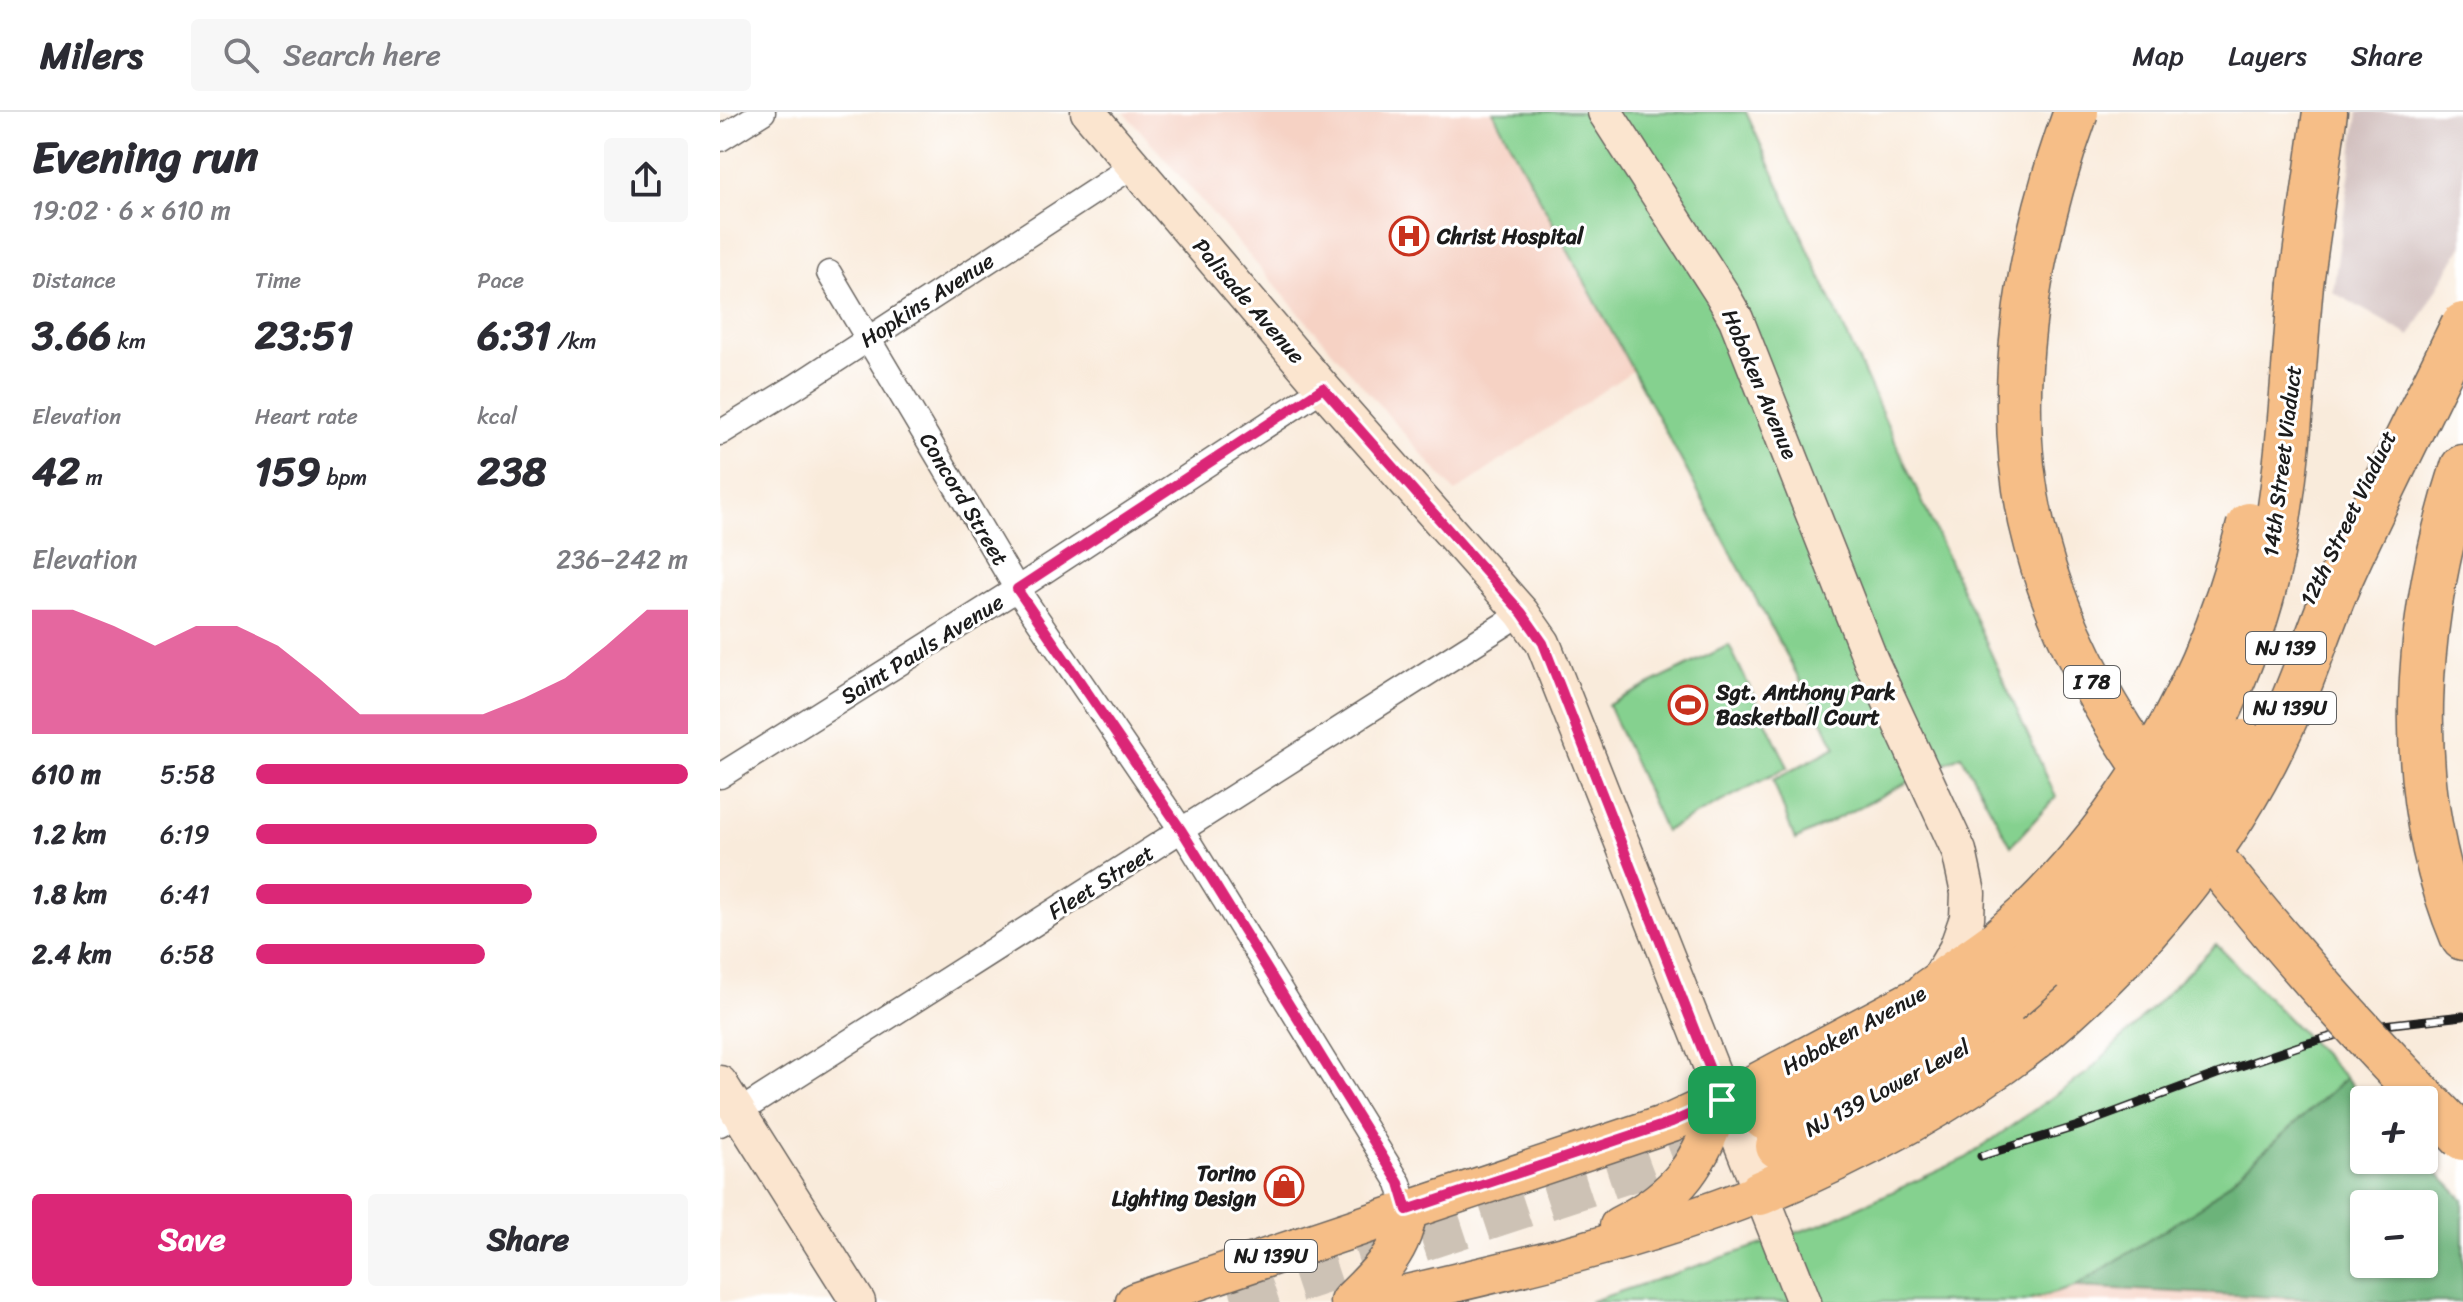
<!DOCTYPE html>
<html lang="en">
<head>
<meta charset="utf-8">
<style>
	body { margin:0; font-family:Sriracha,sans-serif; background:#f7f7f7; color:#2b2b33; height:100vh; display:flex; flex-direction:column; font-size:30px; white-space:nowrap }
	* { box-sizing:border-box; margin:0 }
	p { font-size:26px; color:#7c7c81 }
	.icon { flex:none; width:44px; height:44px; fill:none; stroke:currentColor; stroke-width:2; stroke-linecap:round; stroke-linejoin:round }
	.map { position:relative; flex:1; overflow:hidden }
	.details { display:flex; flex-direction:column; background:#fff; width:720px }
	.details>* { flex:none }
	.buttons { position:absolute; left:1630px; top:974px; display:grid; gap:16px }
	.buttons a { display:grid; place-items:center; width:88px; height:88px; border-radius:8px; background:#fff; box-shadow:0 2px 6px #0004; font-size:40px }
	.pin { position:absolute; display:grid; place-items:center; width:68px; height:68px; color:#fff; margin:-34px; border-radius:16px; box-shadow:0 4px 12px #0006 }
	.round { display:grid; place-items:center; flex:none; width:84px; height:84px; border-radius:8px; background:#f7f7f7 }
	.head { display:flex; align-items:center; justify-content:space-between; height:136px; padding:0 32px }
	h1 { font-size:44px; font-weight:700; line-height:60px }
	.stats { display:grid; grid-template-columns:repeat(3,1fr); gap:12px; height:136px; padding:8px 32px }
	.stats div { display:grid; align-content:center }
	.stats b { font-size:40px; font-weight:700 }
	.stats small { font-size:22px; font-weight:400 }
	.stats p { font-size:22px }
	.chart { height:224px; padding:16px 32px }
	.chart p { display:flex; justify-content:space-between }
	.chart svg { width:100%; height:144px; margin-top:8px; fill:#db2777; opacity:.7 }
	.primary-button { display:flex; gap:16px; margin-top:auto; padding:16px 32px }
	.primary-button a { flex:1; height:92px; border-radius:8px; background:#db2777; color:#fff; font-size:32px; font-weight:700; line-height:92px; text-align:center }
	.primary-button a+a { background:#f7f7f7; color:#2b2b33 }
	ul { padding:0 32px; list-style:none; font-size:26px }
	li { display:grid; grid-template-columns:128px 96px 1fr; align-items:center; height:60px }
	li i { height:20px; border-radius:10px; background:#db2777 }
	header { display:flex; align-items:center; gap:48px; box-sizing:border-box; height:112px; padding:0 40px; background:#fff; border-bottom:2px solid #e1e1e2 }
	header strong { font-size:38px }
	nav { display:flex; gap:44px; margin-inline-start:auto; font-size:28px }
	.search { width:560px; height:72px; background:#f7f7f7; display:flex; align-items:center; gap:20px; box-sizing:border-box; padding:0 28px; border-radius:8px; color:#7c7c81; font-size:30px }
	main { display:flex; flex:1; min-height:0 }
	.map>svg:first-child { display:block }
	.built { fill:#f6d2c4 }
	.industrial { fill:#d1bfbe }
	.green { fill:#85d18f; stroke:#507656; stroke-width:2 }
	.forest { fill:#6cb37a; stroke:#44684b; stroke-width:2; fill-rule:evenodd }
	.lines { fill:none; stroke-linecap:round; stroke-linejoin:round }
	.highway-tunnel { stroke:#cdc2b5; stroke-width:44; stroke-dasharray:44 22; stroke-linecap:butt }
	.street-casing { stroke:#69645f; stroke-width:27 }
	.secondary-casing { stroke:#69645f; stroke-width:37 }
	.primary-casing { stroke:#69645f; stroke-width:41 }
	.highway-casing { stroke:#69645f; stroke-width:47 }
	.street { stroke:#fff; stroke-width:24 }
	.secondary { stroke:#fbe5cf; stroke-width:34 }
	.primary { stroke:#f6be87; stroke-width:38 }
	.highway { stroke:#f6be87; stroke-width:44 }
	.rail-casing { stroke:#1c1c1c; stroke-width:9 }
	.rail { stroke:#fff; stroke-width:6; stroke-dasharray:18; stroke-linecap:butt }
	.highway-bridge-casing { stroke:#69645f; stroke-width:47; stroke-linecap:butt }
	.highway-bridge { stroke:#f6be87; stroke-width:44 }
	.route-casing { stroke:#fff; stroke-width:16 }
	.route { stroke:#db2777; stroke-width:10 }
	.labels { text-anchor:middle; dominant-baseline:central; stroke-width:6; stroke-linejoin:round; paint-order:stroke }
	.shield { fill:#fff; stroke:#606060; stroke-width:2 }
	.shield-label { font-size:20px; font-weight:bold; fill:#1c1c1c }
	.poi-label { font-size:22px; font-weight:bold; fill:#1c1c1c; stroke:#fff; text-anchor:start }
	.street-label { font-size:22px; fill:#1c1c1c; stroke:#fff }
</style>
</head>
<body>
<header>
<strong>Milers</strong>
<div class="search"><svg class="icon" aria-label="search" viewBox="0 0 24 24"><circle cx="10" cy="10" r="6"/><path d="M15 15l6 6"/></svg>Search here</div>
<nav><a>Map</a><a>Layers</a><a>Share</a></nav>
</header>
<main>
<section class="details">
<div class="head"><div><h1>Evening run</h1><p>19:02 · 6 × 610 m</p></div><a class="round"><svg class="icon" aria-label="share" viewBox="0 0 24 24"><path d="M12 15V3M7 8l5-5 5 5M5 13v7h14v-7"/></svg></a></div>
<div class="stats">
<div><p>Distance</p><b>3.66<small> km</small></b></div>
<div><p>Time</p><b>23:51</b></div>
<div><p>Pace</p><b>6:31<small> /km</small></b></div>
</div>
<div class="stats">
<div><p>Elevation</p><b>42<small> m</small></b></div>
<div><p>Heart rate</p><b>159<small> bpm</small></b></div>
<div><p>kcal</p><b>238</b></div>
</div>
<div class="chart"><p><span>Elevation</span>236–242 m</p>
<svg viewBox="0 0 160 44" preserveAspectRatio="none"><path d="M0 44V6L10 6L20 11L30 17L40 11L50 11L60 17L70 27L80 38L90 38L100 38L110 38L120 33L130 27L140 17L150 6L160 6V44z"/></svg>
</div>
<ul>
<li><b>610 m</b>5:58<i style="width:100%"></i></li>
<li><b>1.2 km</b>6:19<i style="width:79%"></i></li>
<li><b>1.8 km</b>6:41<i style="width:64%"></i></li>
<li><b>2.4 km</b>6:58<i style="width:53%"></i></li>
</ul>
<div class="primary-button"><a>Save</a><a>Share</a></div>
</section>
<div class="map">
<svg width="1743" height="1190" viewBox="0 0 1743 1190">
	<rect width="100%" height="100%" fill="#fff"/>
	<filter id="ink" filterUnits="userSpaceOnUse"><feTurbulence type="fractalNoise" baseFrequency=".0125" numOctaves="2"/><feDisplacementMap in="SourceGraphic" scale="16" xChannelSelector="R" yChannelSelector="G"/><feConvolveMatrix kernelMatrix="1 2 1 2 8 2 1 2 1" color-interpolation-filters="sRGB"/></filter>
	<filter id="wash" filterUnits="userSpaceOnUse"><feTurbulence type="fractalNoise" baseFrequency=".006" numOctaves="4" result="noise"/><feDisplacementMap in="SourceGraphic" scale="32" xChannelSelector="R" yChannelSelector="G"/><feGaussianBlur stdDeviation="1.8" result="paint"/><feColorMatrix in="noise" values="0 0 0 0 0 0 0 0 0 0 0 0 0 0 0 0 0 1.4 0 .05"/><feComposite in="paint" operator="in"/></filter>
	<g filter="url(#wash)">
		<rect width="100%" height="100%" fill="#f9ebdb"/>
		<g class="built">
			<path d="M 404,0 L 806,0 L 928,248 L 735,380 Z"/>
			<path d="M 1355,1175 L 1654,1189 L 1654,1190 L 1304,1190 Z"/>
		</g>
		<path class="industrial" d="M 1638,0 L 1743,0 L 1743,132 L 1690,224 L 1613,180 Z"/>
		<g class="green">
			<path d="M 773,0 L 1026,0 L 1336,685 L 1291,734 L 1241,643 L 1075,728 L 1053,668 L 1116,635 Z"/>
			<path d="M 1009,533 L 1068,655 L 945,719 L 888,593 Z"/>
			<path d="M 1496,832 L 1626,966 L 1484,1093 L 1355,1175 L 1304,1190 L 869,1190 L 1102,1112 L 1246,1046 L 1368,960 Z"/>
		</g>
		<path class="forest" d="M 1626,966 L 1647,988 L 1644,988 L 1644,1048 L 1704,1047 L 1743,1087 L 1743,1190 L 1654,1190 L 1355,1175 L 1484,1093 ZM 1644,1092 L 1704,1092 L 1704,1152 L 1644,1152 Z"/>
	</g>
	<g filter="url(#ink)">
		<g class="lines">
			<path class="highway-tunnel" d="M 513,1190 L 923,1054 L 1013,1020"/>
			<defs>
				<g id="street">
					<path d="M 0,27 L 43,0"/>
					<path d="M 109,161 L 297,477 L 462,719 L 679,1071 L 687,1098"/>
					<path d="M 0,321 L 75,275 L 413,54"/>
					<path d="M 0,664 L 297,477 L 603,276"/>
					<path d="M 0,1012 L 802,501"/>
				</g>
				<g id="secondary">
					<path d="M 368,0 L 603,276 L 802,501 L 823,531 L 1084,1190"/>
					<path d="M 885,0 L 1002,182 L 1016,207 L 1151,549 L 1239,739 L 1248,781 L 1247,806 L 1236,837 L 1216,871"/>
					<path d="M 0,971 L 138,1190"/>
				</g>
				<g id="primary">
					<path d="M 899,1114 C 962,1082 979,1051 1002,988"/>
					<path d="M 415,1190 L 952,1010 L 1032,973 L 1209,879"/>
					<path d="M 629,1190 C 656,1164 685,1137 687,1098"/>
					<path d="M 652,1190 C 783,1160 915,1131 1040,1081"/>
				</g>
				<g id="highway">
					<path d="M 1581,172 L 1605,0"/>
					<path d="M 1743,355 C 1694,507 1680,676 1743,826"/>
					<path d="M 1209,879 L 1276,831 L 1310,801"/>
					<path d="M 1045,1006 C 1151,958 1245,907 1331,827"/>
					<path d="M 1058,1034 C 1123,1004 1188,974 1248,934 C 1283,911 1316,883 1348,855"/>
					<path d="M 1040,1081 C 1137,1040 1233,990 1316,925"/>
				</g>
			</defs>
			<use href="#street" class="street-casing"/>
			<use href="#secondary" class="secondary-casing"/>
			<use href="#primary" class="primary-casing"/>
			<use href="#highway" class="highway-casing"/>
			<use href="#street" class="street"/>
			<use href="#secondary" class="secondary"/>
			<use href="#primary" class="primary"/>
			<use href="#highway" class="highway"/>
			<defs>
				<path id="rail" d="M 1261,1044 L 1358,1014 L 1497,962 L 1585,932 L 1645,915 L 1743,904"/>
			</defs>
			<use href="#rail" class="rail-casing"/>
			<use href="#rail" class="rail"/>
			<defs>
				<g id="highway-bridge">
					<path d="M 1356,0 C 1307,134 1278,293 1317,433 C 1352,565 1435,676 1520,780 C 1590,866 1665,947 1743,1026"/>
					<path d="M 1310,801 C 1419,693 1492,561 1529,413"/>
					<path d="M 1331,827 C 1443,721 1528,580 1555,426 C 1570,343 1573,256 1581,172"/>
					<path d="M 1348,855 C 1415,786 1479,716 1522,630"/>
					<path d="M 1316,925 C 1421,837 1508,735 1564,609 C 1586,562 1601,511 1622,463 C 1660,379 1703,296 1743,213"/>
				</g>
			</defs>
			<use href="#highway-bridge" class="highway-bridge-casing"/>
			<use href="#highway-bridge" class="highway-bridge"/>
		</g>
	</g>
	<g class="lines" filter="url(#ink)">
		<defs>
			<path id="route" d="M 603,276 L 802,501 L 823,531 L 1002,988 L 952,1010 L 687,1098 L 679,1071 L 462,719 L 297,477 Z"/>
		</defs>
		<use href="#route" class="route-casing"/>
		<use href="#route" class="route"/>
	</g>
	<defs>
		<symbol id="hospital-ring" viewBox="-11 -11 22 22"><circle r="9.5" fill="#fff" stroke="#c8321e" stroke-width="1.5"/><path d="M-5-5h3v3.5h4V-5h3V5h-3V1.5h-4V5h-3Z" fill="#c8321e"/></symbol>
		<symbol id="stadium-ring" viewBox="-11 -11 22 22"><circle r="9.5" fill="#fff" stroke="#c8321e" stroke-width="1.5"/><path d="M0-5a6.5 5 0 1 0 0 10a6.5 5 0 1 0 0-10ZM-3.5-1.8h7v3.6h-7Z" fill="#c8321e"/></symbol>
		<symbol id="shop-ring" viewBox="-11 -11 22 22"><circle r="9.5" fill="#fff" stroke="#c8321e" stroke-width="1.5"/><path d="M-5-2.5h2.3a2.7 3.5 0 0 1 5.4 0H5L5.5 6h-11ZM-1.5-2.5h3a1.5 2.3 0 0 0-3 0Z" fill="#c8321e"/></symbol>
	</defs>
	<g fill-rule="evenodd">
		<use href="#hospital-ring" x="667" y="102" width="44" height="44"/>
		<use href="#stadium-ring" x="946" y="571" width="44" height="44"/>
		<use href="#shop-ring" x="542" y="1052" width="44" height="44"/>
	</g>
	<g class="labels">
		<g class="shield">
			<rect x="1526" y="520" width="80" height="32" rx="6"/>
			<rect x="1344" y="554" width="56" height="32" rx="6"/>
			<rect x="1524" y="580" width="92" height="32" rx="6"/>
			<rect x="505" y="1128" width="92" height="32" rx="6"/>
		</g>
		<g class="shield-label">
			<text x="1566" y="536">NJ 139</text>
			<text x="1372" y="570">I 78</text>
			<text x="1570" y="596">NJ 139U</text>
			<text x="551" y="1144">NJ 139U</text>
		</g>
		<g class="poi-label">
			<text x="717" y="124">Christ Hospital</text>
			<text x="996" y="580">Sgt. Anthony Park<tspan x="996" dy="25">Basketball Court</tspan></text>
			<text x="536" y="1061" text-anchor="end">Torino<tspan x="536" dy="25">Lighting Design</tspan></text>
		</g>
		<g class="street-label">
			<text transform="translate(207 188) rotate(-33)">Hopkins Avenue</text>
			<text transform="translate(529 189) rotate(49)">Palisade Avenue</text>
			<text transform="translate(1040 272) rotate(67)">Hoboken Avenue</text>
			<text transform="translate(1562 349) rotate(-83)">14th Street Viaduct</text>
			<text transform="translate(244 387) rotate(59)">Concord Street</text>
			<text transform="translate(1628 406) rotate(-64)">12th Street Viaduct</text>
			<text transform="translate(202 537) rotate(-32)">Saint Pauls Avenue</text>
			<text transform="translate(381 770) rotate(-32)">Fleet Street</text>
			<text transform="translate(1134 918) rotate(-29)">Hoboken Avenue</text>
			<text transform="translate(1167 976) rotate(-28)">NJ 139 Lower Level</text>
		</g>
	</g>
</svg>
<div class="buttons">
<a>+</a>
<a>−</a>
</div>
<div class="pin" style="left:1002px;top:988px;background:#1e9e55"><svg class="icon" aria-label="arrive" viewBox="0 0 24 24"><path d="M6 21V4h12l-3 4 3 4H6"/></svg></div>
</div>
</main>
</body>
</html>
